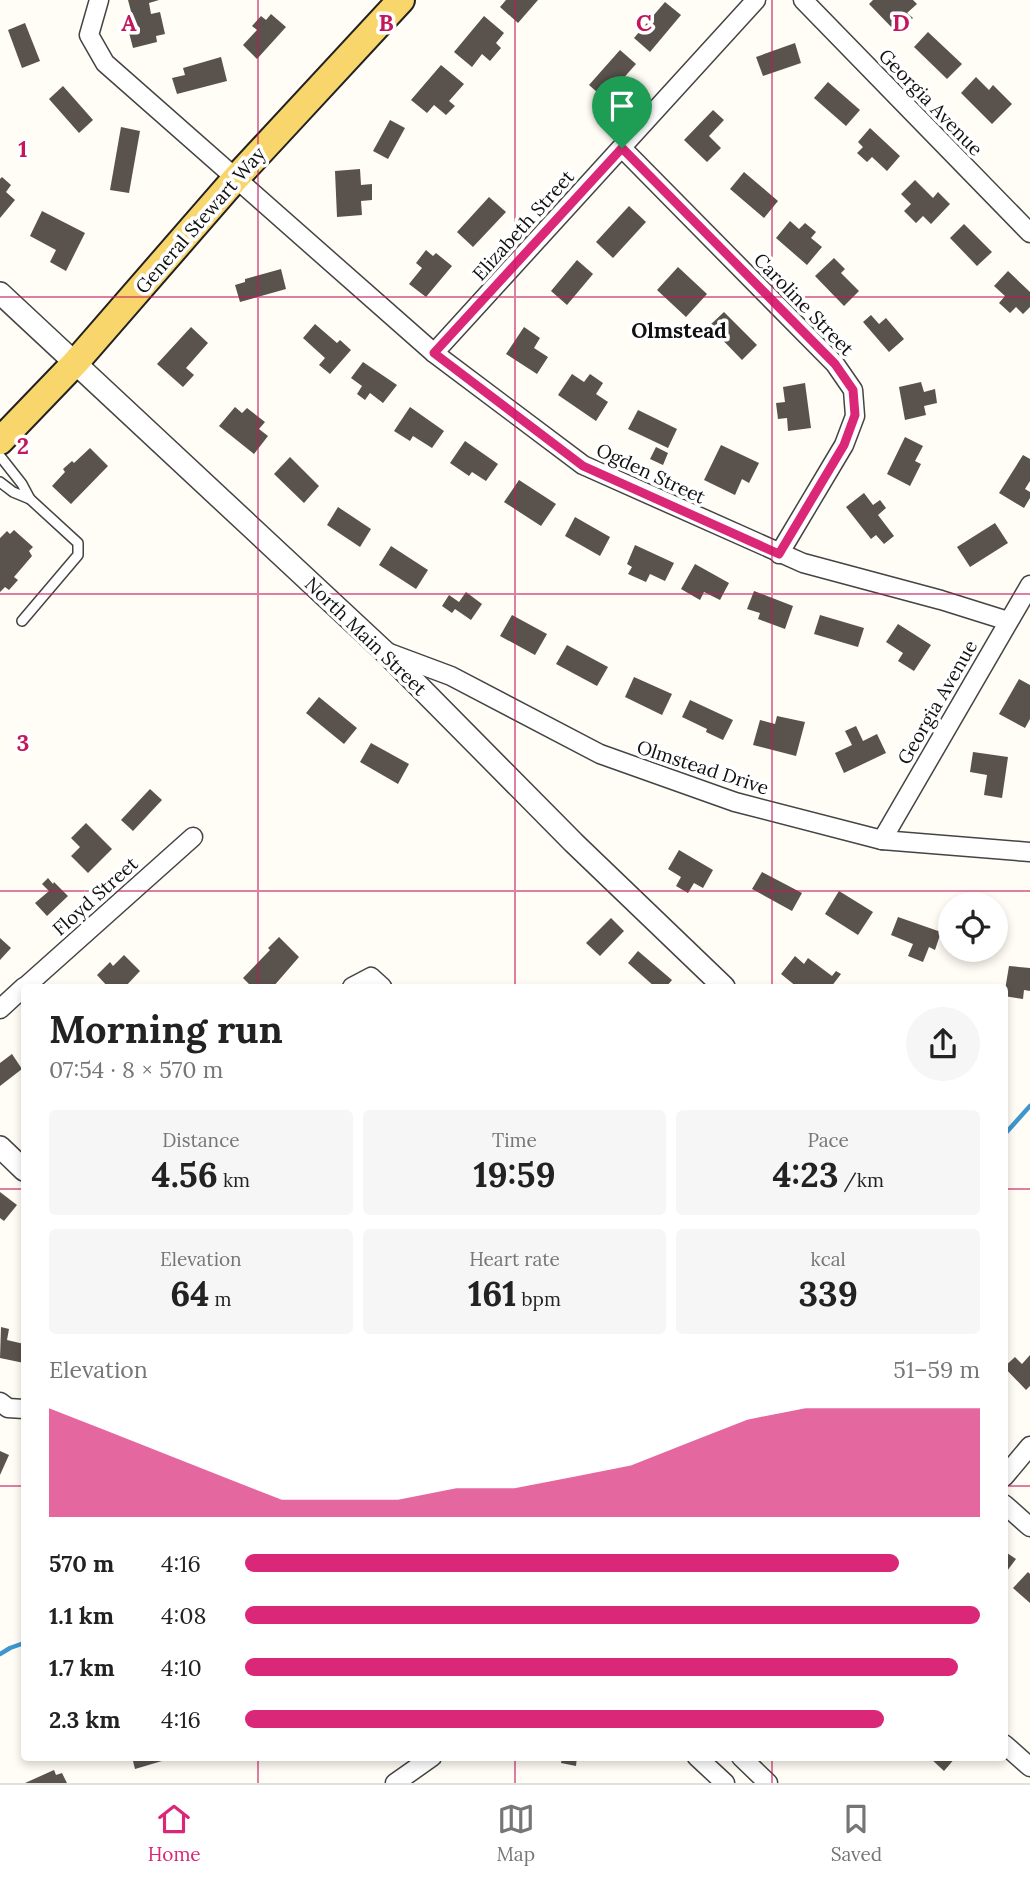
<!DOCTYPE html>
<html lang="en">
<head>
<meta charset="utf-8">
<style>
	body { margin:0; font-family:Lora,serif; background:#f6f6f6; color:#222; height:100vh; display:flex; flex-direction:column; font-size:26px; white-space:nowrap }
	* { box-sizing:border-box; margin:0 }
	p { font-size:23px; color:#767676 }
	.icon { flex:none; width:38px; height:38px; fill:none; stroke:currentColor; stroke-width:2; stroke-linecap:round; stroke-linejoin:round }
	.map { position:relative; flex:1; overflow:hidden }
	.details { position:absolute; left:21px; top:984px; width:987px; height:777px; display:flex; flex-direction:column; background:#fff; border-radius:7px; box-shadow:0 4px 10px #0003 }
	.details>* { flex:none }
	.tools { position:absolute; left:938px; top:892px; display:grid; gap:14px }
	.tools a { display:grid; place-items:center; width:70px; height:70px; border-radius:50%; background:#fff; box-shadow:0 4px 10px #0003; font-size:35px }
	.pin { position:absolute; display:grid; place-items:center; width:60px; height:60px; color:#fff; margin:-72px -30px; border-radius:50% 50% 50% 0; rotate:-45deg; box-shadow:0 0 7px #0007 }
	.pin .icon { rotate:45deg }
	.round { display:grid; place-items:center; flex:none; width:74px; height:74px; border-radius:37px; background:#f6f6f6 }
	.overview { display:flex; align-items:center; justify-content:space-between; height:119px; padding:0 28px }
	h1 { font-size:38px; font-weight:700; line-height:52px }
	.stats { display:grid; grid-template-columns:repeat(3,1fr); gap:10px; height:119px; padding:7px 28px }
	.stats div { display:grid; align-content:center; border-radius:7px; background:#f6f6f6; text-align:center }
	.stats b { font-size:35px; font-weight:700 }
	.stats small { font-size:19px; font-weight:400 }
	.stats p { font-size:19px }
	.chart { height:196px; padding:14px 28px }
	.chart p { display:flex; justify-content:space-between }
	.chart svg { width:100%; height:126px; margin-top:7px; fill:#db2777; opacity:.7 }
	ul { padding:0 28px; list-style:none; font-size:23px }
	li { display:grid; grid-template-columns:112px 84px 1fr; align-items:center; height:52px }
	li i { height:18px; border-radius:9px; background:#db2777 }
	.menu { display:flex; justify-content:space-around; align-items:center; height:98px; border-top:2px solid #e0e0e0; background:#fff; font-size:19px; color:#767676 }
	.menu a { display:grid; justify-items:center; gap:4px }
	.menu .active { color:#db2777 }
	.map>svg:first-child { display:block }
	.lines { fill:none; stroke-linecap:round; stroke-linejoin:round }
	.stream { stroke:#3f96cf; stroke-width:4.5 }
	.building { fill:#5a524d }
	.service-casing { stroke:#444; stroke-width:12 }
	.minor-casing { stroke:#444; stroke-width:21 }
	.tertiary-casing { stroke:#444; stroke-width:24 }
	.primary-casing { stroke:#222; stroke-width:30 }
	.service { stroke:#fff; stroke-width:9 }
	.minor { stroke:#fff; stroke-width:18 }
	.tertiary { stroke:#fff; stroke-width:21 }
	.primary { stroke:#f9d66b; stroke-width:26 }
	.route-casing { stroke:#fff; stroke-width:14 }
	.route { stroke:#db2777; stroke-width:9 }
	.grid { fill:none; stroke:#c2185b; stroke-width:2; stroke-opacity:0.55 }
	.labels { text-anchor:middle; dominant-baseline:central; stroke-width:7; stroke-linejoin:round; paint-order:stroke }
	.street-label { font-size:19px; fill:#111; stroke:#fff }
	.neighbourhood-label { font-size:21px; font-weight:bold; fill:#111; stroke:#fff }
	.grid-label { font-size:23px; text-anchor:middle; font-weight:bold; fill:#c2185b; stroke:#fff; stroke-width:7; stroke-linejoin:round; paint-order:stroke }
</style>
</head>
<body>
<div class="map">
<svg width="1030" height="1783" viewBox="0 0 1030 1783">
	<rect width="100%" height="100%" fill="#fffdf5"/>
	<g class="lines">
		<g class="stream">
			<path d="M 1004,1135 L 1030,1106"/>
			<path d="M 0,1654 L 10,1648 L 24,1643"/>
		</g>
	</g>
	<g class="building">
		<path d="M 128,0 L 159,0 L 149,3 L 151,14 L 160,12 L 165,34 L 156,36 L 157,42 L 133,48 L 126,21 L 133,19 Z"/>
		<path d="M 506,0 L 538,0 L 518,23 L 500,7 Z"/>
		<path d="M 873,0 L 913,0 L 917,4 L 907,13 L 913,18 L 897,33 L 869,4 Z"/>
		<path d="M 665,2 L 681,15 L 650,52 L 634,38 Z"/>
		<path d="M 271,14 L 286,27 L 257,59 L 243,45 L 257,30 L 252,26 L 261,16 L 266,20 Z"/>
		<path d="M 484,16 L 504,33 L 496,43 L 501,48 L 490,61 L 482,54 L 472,67 L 454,52 Z"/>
		<path d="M 25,23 L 40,61 L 22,68 L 8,30 Z"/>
		<path d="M 928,32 L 962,64 L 947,79 L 914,47 Z"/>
		<path d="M 795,43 L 801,63 L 763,76 L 756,57 Z"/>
		<path d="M 620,50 L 636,64 L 605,99 L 589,85 Z"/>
		<path d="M 221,57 L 227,81 L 177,94 L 172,78 L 185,75 L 183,68 Z"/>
		<path d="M 441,65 L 464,84 L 449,101 L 455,106 L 446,115 L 434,105 L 427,113 L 411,100 Z"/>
		<path d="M 976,77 L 989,90 L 993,85 L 1012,104 L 992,124 L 961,93 Z"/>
		<path d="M 828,82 L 860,110 L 846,126 L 814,98 Z"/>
		<path d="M 63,86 L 93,120 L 79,133 L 49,99 Z"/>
		<path d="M 713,110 L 724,120 L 709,136 L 721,148 L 707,162 L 684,140 Z"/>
		<path d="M 390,120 L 405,128 L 388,159 L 373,151 Z"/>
		<path d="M 121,127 L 140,131 L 129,193 L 110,190 Z"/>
		<path d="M 870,128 L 900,156 L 887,171 L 872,157 L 867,162 L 857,153 L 863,147 L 858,142 Z"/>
		<path d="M 360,169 L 361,185 L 372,184 L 372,200 L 361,201 L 362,215 L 337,217 L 335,171 Z"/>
		<path d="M 744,172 L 778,201 L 764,218 L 730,189 Z"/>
		<path d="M 2,177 L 11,185 L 6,192 L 15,200 L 0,218 L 0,179 Z"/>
		<path d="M 915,180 L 933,198 L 938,192 L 950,204 L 931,224 L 923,216 L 916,223 L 904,211 L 911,204 L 901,194 Z"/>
		<path d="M 489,197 L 506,212 L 473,247 L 457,232 Z"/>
		<path d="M 629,206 L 646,222 L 613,258 L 596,242 Z"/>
		<path d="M 42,211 L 85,233 L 66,271 L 50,262 L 56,250 L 30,236 Z"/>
		<path d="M 790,221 L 799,229 L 805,223 L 816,232 L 811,238 L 822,247 L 807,265 L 776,238 Z"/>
		<path d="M 964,224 L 992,252 L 977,266 L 950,238 Z"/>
		<path d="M 426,250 L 433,256 L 436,253 L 452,266 L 426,297 L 409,284 L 422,268 L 416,263 Z"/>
		<path d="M 834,258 L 845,269 L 841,273 L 859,291 L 844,306 L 815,276 Z"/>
		<path d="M 577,260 L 593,274 L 567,305 L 551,291 Z"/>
		<path d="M 678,267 L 707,294 L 686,317 L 657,290 Z"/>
		<path d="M 281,269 L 286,289 L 240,302 L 235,285 L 245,282 L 245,279 Z"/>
		<path d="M 1008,271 L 1030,292 L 1030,307 L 1023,314 L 1016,307 L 1010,313 L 999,303 L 1005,296 L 994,286 Z"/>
		<path d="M 724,312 L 757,345 L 742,360 L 709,326 Z"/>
		<path d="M 871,315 L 879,324 L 886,318 L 904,339 L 889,352 L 863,322 Z"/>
		<path d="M 315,324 L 337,343 L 340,340 L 351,350 L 330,374 L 319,365 L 325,358 L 303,338 Z"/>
		<path d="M 191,327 L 208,343 L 186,368 L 194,375 L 183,387 L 157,364 Z"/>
		<path d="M 524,327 L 540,338 L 534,348 L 548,357 L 537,374 L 506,354 Z"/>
		<path d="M 363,362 L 397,385 L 383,403 L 370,393 L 365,400 L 357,394 L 362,386 L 351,378 Z"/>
		<path d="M 572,374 L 584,382 L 590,374 L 603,383 L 596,394 L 608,402 L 596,421 L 558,395 Z"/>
		<path d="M 921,382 L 924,392 L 935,389 L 937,403 L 924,406 L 926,415 L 905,420 L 899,387 Z"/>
		<path d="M 805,383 L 811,428 L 788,431 L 787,418 L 778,419 L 776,403 L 785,402 L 783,387 Z"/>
		<path d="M 235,407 L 242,413 L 247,408 L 265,422 L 259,429 L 268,436 L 254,454 L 219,426 Z"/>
		<path d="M 410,407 L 444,431 L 432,448 L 413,436 L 410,441 L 394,431 Z"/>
		<path d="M 638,410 L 677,429 L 668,448 L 628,429 Z"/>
		<path d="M 905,437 L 923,446 L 915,461 L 921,464 L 910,486 L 887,474 Z"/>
		<path d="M 465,441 L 498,464 L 486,481 L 472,472 L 469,476 L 450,463 Z"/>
		<path d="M 721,445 L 759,463 L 749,483 L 742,479 L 735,495 L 704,480 Z"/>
		<path d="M 656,447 L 668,453 L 663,465 L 650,459 Z"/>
		<path d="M 90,448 L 108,466 L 71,504 L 52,486 L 65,472 L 63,469 L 72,461 L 74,463 Z"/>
		<path d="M 1023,455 L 1030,459 L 1030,481 L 1025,489 L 1030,492 L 1030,498 L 1024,508 L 999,493 Z"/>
		<path d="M 290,457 L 319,486 L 304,503 L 274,474 Z"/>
		<path d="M 519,480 L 556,504 L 541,526 L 504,502 Z"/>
		<path d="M 864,493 L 873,505 L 880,500 L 886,508 L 878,515 L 894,536 L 884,544 L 876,535 L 871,539 L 846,507 Z"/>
		<path d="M 338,507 L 371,529 L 360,547 L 327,525 Z"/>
		<path d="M 575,517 L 610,537 L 600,556 L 565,536 Z"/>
		<path d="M 995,523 L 1008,543 L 970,567 L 957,547 Z"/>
		<path d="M 14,530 L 33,547 L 29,551 L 32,556 L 14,577 L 18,580 L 9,590 L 5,587 L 0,592 L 0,538 L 7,531 L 10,534 Z"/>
		<path d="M 635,545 L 674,563 L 665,581 L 650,574 L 646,582 L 628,574 L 632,567 L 627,564 Z"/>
		<path d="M 391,546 L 428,570 L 416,589 L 379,565 Z"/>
		<path d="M 695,564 L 729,583 L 720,600 L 704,592 L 700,600 L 681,589 Z"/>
		<path d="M 754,591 L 793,606 L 785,629 L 758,619 L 760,613 L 747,609 Z"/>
		<path d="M 466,592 L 482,604 L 471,620 L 455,609 L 452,613 L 442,606 L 449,595 L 459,602 Z"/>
		<path d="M 512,615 L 547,634 L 535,655 L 500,636 Z"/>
		<path d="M 820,615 L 864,628 L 858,647 L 814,634 Z"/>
		<path d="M 898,624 L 931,645 L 914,671 L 898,661 L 903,653 L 886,642 Z"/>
		<path d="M 567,645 L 608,667 L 597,686 L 556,664 Z"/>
		<path d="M 634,677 L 672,694 L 662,715 L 625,697 Z"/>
		<path d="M 1019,679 L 1030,685 L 1030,719 L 1025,728 L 999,714 Z"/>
		<path d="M 319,697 L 357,728 L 344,744 L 306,713 Z"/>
		<path d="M 690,700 L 733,720 L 723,740 L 706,732 L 707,729 L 682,717 Z"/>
		<path d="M 777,716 L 805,722 L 796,756 L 753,745 L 760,720 L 775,724 Z"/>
		<path d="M 856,726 L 863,741 L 877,734 L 886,753 L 844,773 L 835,753 L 852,745 L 845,731 Z"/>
		<path d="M 371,743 L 409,764 L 398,784 L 360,762 Z"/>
		<path d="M 973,752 L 1008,757 L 1002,798 L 984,795 L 987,775 L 970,772 Z"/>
		<path d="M 150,789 L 162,800 L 133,831 L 121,820 Z"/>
		<path d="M 86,823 L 112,849 L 88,873 L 71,856 L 80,847 L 71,838 Z"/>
		<path d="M 679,850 L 713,870 L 703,888 L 694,883 L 688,893 L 676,886 L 681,877 L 668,869 Z"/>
		<path d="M 762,872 L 802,893 L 792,911 L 752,889 Z"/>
		<path d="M 48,878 L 53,884 L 54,882 L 68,896 L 47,916 L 35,903 L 49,891 L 42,884 Z"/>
		<path d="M 839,891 L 873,912 L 858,935 L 825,914 Z"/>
		<path d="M 898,917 L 941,932 L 935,950 L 929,947 L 923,962 L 908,956 L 913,944 L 891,935 Z"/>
		<path d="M 611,918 L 624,931 L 600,956 L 586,943 Z"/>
		<path d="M 279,937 L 299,957 L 273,987 L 252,987 L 243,978 L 270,950 L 268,948 Z"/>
		<path d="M 0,938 L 11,948 L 0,960 Z"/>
		<path d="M 638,951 L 672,980 L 666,987 L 655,987 L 628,963 Z"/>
		<path d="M 124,955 L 140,971 L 125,987 L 108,987 L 97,975 L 110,962 L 113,966 Z"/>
		<path d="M 795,956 L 804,964 L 808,958 L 832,976 L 836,971 L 841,974 L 831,987 L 797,987 L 781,974 Z"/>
		<path d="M 1009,966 L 1030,968 L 1030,991 L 1024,990 L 1023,999 L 1004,996 Z"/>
		<path d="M 12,1054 L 22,1069 L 0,1086 L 0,1063 Z"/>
		<path d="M 0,1192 L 17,1205 L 4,1221 L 0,1218 Z"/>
		<path d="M 1,1327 L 9,1329 L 7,1340 L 24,1344 L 24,1363 L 0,1358 Z"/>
		<path d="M 1030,1355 L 1030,1386 L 1026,1390 L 1004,1367 L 1015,1357 L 1022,1364 Z"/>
		<path d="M 0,1451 L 9,1455 L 0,1475 Z"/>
		<path d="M 1004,1551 L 1016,1559 L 1004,1575 Z"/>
		<path d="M 1028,1572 L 1030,1574 L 1030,1603 L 1013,1588 Z"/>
		<path d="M 132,1757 L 172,1757 L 172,1758 L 135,1769 Z"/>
		<path d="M 562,1757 L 577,1757 L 576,1766 L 561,1763 Z"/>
		<path d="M 929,1757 L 956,1757 L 944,1771 Z"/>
		<path d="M 54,1770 L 56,1775 L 62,1773 L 67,1783 L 25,1783 Z"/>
	</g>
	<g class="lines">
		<defs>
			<g id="service">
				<path d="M 0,456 L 22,484 L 30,499 L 13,492 L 0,482"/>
				<path d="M 22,621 L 78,555 L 78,543 L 30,499"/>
			</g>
			<g id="minor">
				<path d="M 99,0 L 89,35 L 105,63 L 434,353 L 583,465 L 803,563 L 941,600 L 1008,621"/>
				<path d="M 803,0 L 1030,233"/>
				<path d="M 622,148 L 835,364 L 853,390 L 855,416 L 844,445 L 779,554"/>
				<path d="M 434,353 L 756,0"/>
				<path d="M 384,651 L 451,676 L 600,754 L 735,802 L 882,840 L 1030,852"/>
				<path d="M 882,840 L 1030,585"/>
				<path d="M 25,987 L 193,837"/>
				<path d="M 352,987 L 371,977 L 382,987"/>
				<path d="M 0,1009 L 24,987"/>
				<path d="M 0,1402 L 8,1408 L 24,1409"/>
				<path d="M 1004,1477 L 1030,1446"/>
				<path d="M 1004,1504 L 1030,1527"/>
				<path d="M 1004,1744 L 1030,1767"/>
				<path d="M 697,1757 L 725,1783"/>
				<path d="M 741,1757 L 768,1783"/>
				<path d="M 395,1783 L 432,1757"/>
			</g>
			<g id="tertiary">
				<path d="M 0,293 L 384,651 L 574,843 L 724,987"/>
				<path d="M 0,1147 L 24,1170"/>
			</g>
			<path id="primary" d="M 0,441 L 75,363 L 235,179 L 401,0"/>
		</defs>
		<use href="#service" class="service-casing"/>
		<use href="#minor" class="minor-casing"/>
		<use href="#tertiary" class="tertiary-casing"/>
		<use href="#primary" class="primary-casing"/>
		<use href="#service" class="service"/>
		<use href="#minor" class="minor"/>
		<use href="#tertiary" class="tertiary"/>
		<use href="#primary" class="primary"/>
	</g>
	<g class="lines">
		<defs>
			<path id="route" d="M 622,148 L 835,364 L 853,390 L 855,415 L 844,445 L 779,554 L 583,466 L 434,353 Z"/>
		</defs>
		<use href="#route" class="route-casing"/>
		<use href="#route" class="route"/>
	</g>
	<path class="grid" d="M 258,0 L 258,987M 515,0 L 515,987M 772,0 L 772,987M 0,297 L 1030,297M 0,594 L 1030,594M 0,891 L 1030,891M 0,1189 L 24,1189M 1004,1189 L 1030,1189M 0,1486 L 24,1486M 1004,1486 L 1030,1486M 258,1757 L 258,1783M 515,1757 L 515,1783M 772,1757 L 772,1783"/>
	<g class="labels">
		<g class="street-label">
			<text transform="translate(931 102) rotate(46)">Georgia Avenue</text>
			<text transform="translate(200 220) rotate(-49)">General Stewart Way</text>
			<text transform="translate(523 225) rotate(-48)">Elizabeth Street</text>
			<text transform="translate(804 304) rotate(46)">Caroline Street</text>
			<text transform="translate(651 473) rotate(25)">Ogden Street</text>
			<text transform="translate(366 636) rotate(44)">North Main Street</text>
			<text transform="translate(937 702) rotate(-60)">Georgia Avenue</text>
			<text transform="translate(703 767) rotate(18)">Olmstead Drive</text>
			<text transform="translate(95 896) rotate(-42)">Floyd Street</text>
		</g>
		<g class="neighbourhood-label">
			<text x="679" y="330">Olmstead</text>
		</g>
	</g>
	<g class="grid-label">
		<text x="129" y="31">A</text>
		<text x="386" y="31">B</text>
		<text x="644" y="31">C</text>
		<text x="901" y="31">D</text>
		<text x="23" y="157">1</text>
		<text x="23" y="454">2</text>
		<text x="23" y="751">3</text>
	</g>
</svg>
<div class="tools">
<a><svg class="icon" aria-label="locate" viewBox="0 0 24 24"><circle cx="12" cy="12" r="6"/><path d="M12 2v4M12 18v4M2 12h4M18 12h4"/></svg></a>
</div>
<div class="pin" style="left:622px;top:148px;background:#1e9e55"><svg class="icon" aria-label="arrive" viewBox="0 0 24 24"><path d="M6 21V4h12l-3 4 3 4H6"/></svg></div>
<section class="details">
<div class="overview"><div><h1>Morning run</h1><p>07:54 · 8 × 570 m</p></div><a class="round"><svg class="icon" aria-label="share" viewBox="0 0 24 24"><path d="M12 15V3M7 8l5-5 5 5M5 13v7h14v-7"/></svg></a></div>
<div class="stats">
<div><p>Distance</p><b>4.56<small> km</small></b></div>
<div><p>Time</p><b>19:59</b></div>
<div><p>Pace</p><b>4:23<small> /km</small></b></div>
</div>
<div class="stats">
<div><p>Elevation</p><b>64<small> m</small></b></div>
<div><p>Heart rate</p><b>161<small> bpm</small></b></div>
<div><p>kcal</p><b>339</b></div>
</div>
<div class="chart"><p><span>Elevation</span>51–59 m</p>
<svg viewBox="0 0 160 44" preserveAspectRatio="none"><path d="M0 44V6L10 14L20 22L30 30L40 38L50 38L60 38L70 34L80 34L90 30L100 26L110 18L120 10L130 6L140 6L150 6L160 6V44z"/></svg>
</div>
<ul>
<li><b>570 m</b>4:16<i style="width:89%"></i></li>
<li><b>1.1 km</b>4:08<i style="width:100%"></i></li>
<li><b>1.7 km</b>4:10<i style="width:97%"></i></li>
<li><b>2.3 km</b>4:16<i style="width:87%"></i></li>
</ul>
</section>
</div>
<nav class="menu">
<a class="active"><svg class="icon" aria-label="home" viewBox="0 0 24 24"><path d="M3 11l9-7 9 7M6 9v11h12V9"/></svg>Home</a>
<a><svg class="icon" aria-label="map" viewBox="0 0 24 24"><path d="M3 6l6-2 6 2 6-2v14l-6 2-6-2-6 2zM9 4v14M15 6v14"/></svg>Map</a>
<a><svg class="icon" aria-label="saved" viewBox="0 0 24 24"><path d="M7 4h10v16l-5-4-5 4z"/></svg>Saved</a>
</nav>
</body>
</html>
